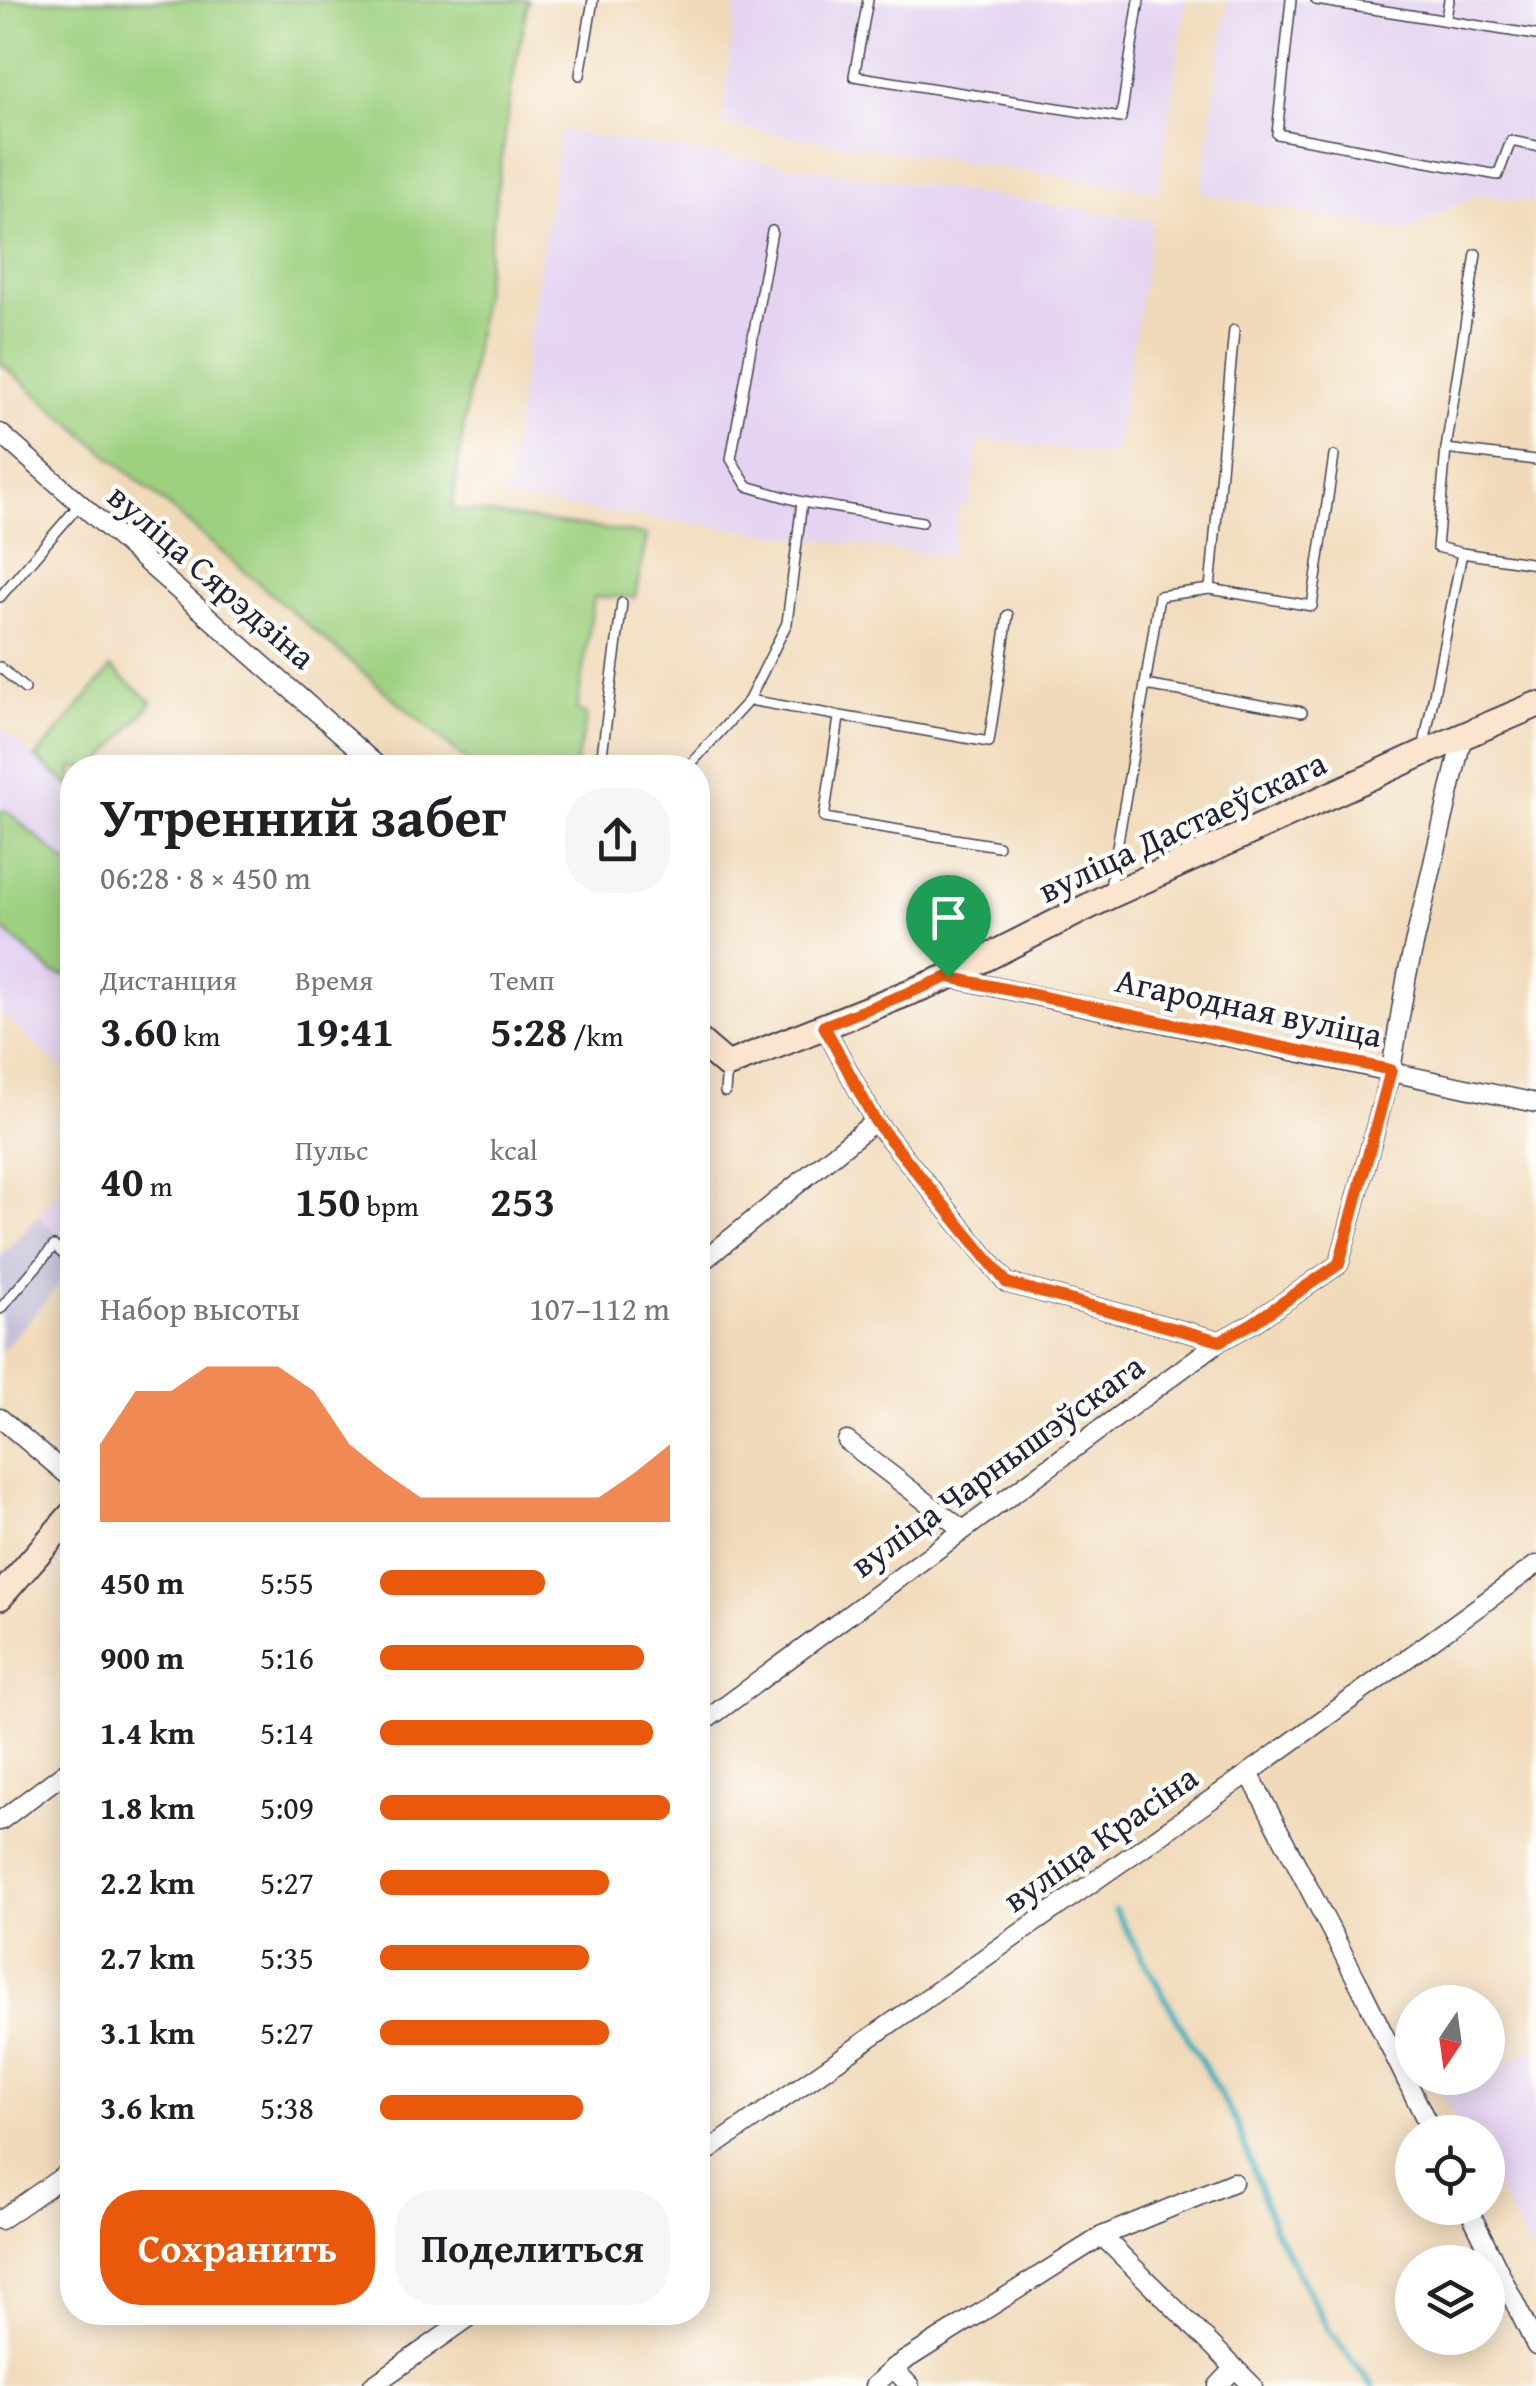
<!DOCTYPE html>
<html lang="ru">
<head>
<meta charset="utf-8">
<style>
	body { margin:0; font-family:"Gentium Book Plus",serif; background:#f6f6f6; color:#202124; height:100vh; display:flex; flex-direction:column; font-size:38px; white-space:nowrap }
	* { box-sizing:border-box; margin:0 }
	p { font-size:32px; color:#757577 }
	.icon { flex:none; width:55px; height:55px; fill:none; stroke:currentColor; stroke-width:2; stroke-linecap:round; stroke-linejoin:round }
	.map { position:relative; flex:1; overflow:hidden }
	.side { position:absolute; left:60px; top:755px; width:650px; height:1570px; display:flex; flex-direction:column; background:#fff; border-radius:40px; box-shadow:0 5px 25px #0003 }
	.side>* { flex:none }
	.needle { width:65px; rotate:193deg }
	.buttons { position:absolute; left:1395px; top:1985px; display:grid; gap:20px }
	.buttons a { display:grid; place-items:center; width:110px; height:110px; border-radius:50%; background:#fff; box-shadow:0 5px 25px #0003; font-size:50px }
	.pin { position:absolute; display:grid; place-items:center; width:85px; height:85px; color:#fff; margin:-102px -42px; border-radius:50% 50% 50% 0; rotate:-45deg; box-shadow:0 0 10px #0007 }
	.pin .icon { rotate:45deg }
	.round { display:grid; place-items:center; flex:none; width:105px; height:105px; border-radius:40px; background:#f6f6f6 }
	.summary { display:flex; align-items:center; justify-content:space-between; height:170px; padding:0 40px }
	h1 { font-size:55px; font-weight:600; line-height:75px }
	.stats { display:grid; grid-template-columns:repeat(3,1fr); gap:15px; height:170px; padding:10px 40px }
	.stats div { display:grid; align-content:center }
	.stats b { font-size:42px; font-weight:600 }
	.stats small { font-size:28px; font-weight:400 }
	.stats p { font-size:28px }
	.chart { height:280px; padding:20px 40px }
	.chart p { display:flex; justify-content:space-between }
	.chart svg { width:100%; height:180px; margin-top:10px; fill:#ea580c; opacity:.7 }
	.button { display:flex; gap:20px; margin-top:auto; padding:20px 40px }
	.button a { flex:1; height:115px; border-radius:40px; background:#ea580c; color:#fff; font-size:40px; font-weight:600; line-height:115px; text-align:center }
	.button a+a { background:#f6f6f6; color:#202124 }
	ul { padding:0 40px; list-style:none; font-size:32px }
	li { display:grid; grid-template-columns:160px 120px 1fr; align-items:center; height:75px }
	li i { height:25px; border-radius:12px; background:#ea580c }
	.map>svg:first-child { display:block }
	.built { fill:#e4d3f1 }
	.industrial { fill:#c6c0d9 }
	.green { fill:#9dd07f; stroke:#60795d; stroke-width:2.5 }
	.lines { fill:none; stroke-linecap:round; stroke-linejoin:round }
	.stream { stroke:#40afbc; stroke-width:6 }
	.lane-casing { stroke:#413e4e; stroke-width:12 }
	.street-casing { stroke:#413e4e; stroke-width:21 }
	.secondary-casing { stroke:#413e4e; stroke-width:29 }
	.lane { stroke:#fff; stroke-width:9 }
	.street { stroke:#fff; stroke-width:18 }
	.secondary { stroke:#fce5cf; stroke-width:25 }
	.route-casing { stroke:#fff; stroke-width:20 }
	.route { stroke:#ea580c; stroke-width:12 }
	.labels { text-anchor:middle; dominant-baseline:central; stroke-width:9; stroke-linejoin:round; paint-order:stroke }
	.street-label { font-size:35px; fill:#22223b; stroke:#fdfcf7 }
</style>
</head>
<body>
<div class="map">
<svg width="1536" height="2386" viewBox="0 0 1536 2386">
	<rect width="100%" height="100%" fill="#fdfcf7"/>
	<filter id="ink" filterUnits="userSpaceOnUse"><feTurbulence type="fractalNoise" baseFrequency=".01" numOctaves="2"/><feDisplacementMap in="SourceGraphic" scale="20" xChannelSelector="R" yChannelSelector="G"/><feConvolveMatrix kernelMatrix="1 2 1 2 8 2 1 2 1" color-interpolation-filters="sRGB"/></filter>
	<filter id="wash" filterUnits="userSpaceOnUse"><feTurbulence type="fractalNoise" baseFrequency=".0048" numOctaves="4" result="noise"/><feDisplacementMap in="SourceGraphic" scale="40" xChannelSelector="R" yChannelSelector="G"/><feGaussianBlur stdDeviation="2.25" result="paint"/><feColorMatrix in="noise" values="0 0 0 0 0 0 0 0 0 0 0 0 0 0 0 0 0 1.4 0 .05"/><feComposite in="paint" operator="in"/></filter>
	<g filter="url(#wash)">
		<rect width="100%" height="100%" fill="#f1daba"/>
		<g class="built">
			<path d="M 736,0 L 1186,0 L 1158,191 L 722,126 Z"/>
			<path d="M 1228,0 L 1536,0 L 1536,203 L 1477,194 L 1407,232 L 1201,193 Z"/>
			<path d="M 560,131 L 1153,220 L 1115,456 L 980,439 L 969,506 L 960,504 L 951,557 L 504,499 Z"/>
			<path d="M 0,728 L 72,788 L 72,1077 L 0,1013 Z"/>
			<path d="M 72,1174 L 72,1247 L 37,1216 Z"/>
			<path d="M 1536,2047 L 1536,2252 L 1533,2254 L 1488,2175 L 1488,2132 L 1463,2132 L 1443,2097 L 1479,2078 L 1488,2078 L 1488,2073 Z"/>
		</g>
		<path class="industrial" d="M 37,1216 L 72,1247 L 72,1270 L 0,1353 L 0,1257 Z"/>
		<g class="green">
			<path d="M 0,0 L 528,0 L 513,78 L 452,509 L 647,535 L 635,597 L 594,597 L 577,710 L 587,716 L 575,767 L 474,767 L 0,363 Z"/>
			<path d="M 111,668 L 152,702 L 98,767 L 72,768 L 72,788 L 36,758 Z"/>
			<path d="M 0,811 L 7,811 L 72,867 L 72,971 L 64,976 L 53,973 L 0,927 Z"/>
		</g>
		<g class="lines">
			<path class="stream" d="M 1115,1910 L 1236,2122 L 1274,2228 L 1328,2329 L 1373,2386"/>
		</g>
	</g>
	<g filter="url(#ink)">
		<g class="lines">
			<defs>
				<g id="lane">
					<path d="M 868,0 L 854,76 L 1121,118 L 1139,0"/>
					<path d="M 1291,0 L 1277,134 L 1498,175 L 1511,141 L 1536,146"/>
					<path d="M 1316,0 L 1536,35"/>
					<path d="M 1446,18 L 1449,0"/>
					<path d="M 580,75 L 593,0"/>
					<path d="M 772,231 L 731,459 L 747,486 L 802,502 L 922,522"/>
					<path d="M 1446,449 L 1476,254"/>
					<path d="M 1462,553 L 1437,547 L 1446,449 L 1536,460"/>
					<path d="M 1210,589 L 1234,330"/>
					<path d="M 0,597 L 80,504"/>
					<path d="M 0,667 L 25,689"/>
					<path d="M 1145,685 L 1159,596 L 1210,589 L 1312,606 L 1334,456"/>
					<path d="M 749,700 L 989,742 L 1008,615"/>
					<path d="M 839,718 L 824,818 L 998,846"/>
					<path d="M 1423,750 L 1462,553 L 1536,564"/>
					<path d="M 601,762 L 634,768"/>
					<path d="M 595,768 L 601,762 L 622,603"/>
					<path d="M 687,768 L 749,700 L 787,623 L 802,502"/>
					<path d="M 1109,893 L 1145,685 L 1302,712"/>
					<path d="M 725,1092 L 727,1067"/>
					<path d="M 0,1309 L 54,1246 L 72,1262"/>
				</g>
				<g id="street">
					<path d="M 0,433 L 380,768"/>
					<path d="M 948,977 L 1536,1103"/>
					<path d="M 824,1026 L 875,1121 L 1007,1283 L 1220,1341"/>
					<path d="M 698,1265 L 875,1121"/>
					<path d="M 0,1418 L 72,1479"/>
					<path d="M 847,1441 L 963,1530"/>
					<path d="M 698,1726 L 1220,1341 L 1253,1323 L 1339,1264 L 1391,1070 L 1407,975 L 1462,739"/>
					<path d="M 1249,1773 L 1361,1988 L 1432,2132"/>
					<path d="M 0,1821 L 72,1767"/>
					<path d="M 698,2158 L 1249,1773 L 1536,1565"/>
					<path d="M 1468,2208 L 1536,2346"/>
					<path d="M 0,2220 L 72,2170"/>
					<path d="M 1102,2236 L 1253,2386"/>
					<path d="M 893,2368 L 910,2386"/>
					<path d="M 372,2386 L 477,2312"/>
					<path d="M 874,2386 L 893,2368 L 1102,2236 L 1233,2182"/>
					<path d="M 1218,2386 L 1234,2369"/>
				</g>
				<g id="secondary">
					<path d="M 698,1040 L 727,1065 L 948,977 L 1109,896 L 1423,753 L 1536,705"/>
					<path d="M 0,1597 L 72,1514"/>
				</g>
			</defs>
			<use href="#lane" class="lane-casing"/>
			<use href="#street" class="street-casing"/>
			<use href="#secondary" class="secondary-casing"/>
			<use href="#lane" class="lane"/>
			<use href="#street" class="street"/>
			<use href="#secondary" class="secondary"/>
		</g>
	</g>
	<g class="lines" filter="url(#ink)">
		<defs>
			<path id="route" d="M 948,977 L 1391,1070 L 1339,1264 L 1253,1323 L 1220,1341 L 1007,1283 L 875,1121 L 824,1026 Z"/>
		</defs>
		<use href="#route" class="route-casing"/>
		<use href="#route" class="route"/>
	</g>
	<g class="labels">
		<g class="street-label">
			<text transform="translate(212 576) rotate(41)">вуліца Сярэдзіна</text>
			<text transform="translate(1182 826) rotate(-25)">вуліца Дастаеўскага</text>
			<text transform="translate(1249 1007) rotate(12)">Агародная вуліца</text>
			<text transform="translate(997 1465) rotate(-36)">вуліца Чарнышэўскага</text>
			<text transform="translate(1100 1838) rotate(-35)">вуліца Красіна</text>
		</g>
	</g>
</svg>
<div class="buttons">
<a><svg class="needle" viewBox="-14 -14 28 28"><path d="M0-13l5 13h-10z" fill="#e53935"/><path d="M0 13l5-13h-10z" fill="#757577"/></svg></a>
<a><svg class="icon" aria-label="locate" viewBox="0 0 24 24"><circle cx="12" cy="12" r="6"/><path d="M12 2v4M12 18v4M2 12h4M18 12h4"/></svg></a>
<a><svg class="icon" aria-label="layers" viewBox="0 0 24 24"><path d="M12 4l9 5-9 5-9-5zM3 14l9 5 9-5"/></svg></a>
</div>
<div class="pin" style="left:948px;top:977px;background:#1e9e55"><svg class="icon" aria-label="arrive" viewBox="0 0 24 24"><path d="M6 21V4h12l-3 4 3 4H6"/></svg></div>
<section class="side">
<div class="summary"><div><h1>Утренний забег</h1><p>06:28 · 8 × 450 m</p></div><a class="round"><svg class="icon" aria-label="share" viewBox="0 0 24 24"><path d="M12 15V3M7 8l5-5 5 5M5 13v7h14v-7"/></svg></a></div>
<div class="stats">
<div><p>Дистанция</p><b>3.60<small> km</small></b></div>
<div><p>Время</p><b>19:41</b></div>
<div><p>Темп</p><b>5:28<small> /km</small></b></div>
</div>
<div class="stats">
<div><b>40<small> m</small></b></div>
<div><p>Пульс</p><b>150<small> bpm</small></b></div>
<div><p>kcal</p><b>253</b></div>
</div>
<div class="chart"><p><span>Набор высоты</span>107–112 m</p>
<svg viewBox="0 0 160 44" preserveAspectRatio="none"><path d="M0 44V25L10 12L20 12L30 6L40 6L50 6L60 12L70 25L80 32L90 38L100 38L110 38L120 38L130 38L140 38L150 32L160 25V44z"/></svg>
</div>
<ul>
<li><b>450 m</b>5:55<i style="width:57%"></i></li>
<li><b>900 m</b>5:16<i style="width:91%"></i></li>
<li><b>1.4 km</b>5:14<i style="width:94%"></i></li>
<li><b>1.8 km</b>5:09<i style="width:100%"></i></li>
<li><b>2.2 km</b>5:27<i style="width:79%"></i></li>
<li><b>2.7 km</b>5:35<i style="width:72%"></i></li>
<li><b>3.1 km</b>5:27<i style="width:79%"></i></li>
<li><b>3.6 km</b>5:38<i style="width:70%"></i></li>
</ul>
<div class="button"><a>Сохранить</a><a>Поделиться</a></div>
</section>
</div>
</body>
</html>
